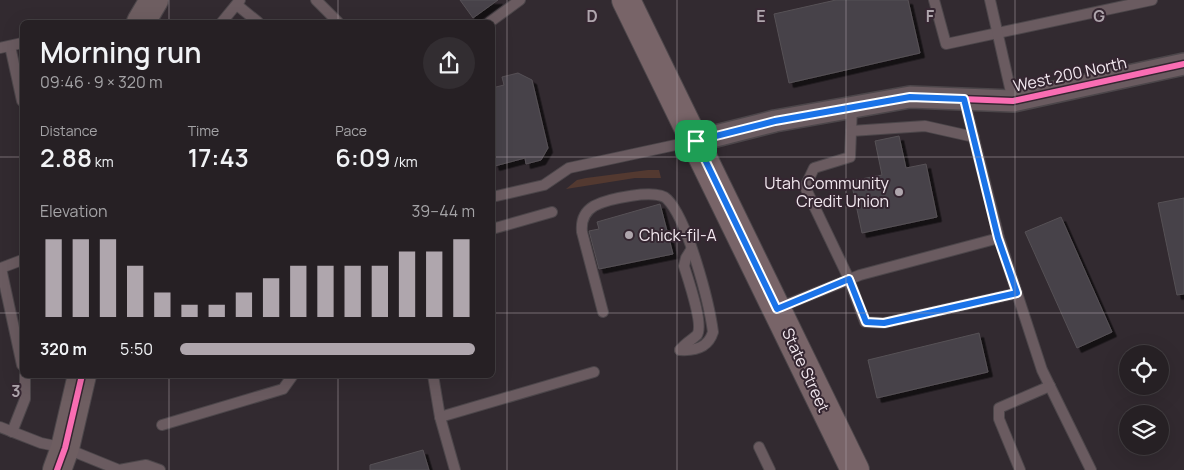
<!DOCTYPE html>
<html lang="en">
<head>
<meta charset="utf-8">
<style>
	body { margin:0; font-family:Manrope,sans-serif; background:#322d31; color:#f1f3f6; height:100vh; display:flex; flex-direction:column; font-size:19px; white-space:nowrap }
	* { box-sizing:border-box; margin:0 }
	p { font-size:16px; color:#a4a3a6 }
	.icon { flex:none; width:28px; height:28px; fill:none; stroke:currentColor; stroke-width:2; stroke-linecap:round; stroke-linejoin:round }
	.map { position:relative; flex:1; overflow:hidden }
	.sheet { position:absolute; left:20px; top:20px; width:475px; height:358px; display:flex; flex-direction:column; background:#262024; border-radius:8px; box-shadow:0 5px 20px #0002,0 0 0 1px #423e41 }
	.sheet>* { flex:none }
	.buttons { position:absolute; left:1119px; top:345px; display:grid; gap:10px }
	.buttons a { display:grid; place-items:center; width:50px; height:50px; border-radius:50%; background:#262024; box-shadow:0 5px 20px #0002,0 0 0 1px #423e41; font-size:25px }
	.pin { position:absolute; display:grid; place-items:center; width:42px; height:42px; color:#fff; margin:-21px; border-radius:10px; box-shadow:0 2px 8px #0006 }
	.round { display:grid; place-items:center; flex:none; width:52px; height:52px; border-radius:26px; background:#322d31 }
	.overview { display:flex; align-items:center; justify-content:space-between; height:85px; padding:0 20px }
	h1 { font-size:28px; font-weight:600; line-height:38px }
	.stats { display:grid; grid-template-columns:repeat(3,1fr); gap:8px; height:85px; padding:5px 20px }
	.stats div { display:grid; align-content:center }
	.stats b { font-size:25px; font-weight:600 }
	.stats small { font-size:14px; font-weight:400 }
	.stats p { font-size:14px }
	.chart { height:140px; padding:10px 20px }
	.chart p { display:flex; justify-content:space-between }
	.chart svg { width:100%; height:90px; margin-top:5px; stroke:#afa6ad; stroke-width:6 }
	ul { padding:0 20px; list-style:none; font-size:16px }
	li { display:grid; grid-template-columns:80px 60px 1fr; align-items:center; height:38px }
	li i { height:12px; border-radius:6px; background:#afa6ad }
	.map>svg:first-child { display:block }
	.green { fill:#533930 }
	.building { fill:#474248; stroke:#565156; filter:url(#shadow) }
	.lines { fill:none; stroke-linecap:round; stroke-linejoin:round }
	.lane-casing { stroke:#4c464a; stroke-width:12 }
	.street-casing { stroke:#4c464a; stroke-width:24 }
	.secondary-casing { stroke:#4c464a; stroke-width:30 }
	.primary-casing { stroke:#4c464a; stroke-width:30 }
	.lane { stroke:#6a5b60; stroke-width:10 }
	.street { stroke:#6a5b60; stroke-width:21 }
	.secondary { stroke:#6e5e61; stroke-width:28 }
	.primary { stroke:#786468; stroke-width:28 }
	.cycleway-casing { stroke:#352631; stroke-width:9 }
	.cycleway { stroke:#f96db3; stroke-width:6 }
	.route-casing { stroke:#fff; stroke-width:10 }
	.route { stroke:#1a73e8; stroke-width:6 }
	.grid { fill:none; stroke:#afa6ad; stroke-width:1; stroke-opacity:0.55 }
	.poi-dot { fill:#afa6ad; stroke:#352631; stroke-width:2 }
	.labels { text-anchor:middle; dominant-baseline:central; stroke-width:4; stroke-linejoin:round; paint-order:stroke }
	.street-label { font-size:16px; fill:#f3e9f0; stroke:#352631 }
	.poi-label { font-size:16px; fill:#f3e9f0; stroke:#352631; text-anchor:end }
	.grid-label { font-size:16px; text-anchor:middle; font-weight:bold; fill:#afa6ad; stroke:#352631; stroke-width:4; stroke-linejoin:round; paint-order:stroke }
</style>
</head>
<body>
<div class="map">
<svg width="1184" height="470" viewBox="0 0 1184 470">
	<defs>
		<filter id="shadow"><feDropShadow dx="4.5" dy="4.5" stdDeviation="0" flood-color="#0009"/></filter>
	</defs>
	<rect width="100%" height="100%" fill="#322a30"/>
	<path class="green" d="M 648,170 L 659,170 L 661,178 L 635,178 L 566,189 L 577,180 L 586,178 Z"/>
	<g class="building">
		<path d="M 460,0 L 498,0 L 473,18 Z"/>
		<path d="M 836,0 L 908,0 L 920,53 L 789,83 L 774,14 Z"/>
		<path d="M 518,73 L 532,80 L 548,148 L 541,160 L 526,164 L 525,158 L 495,166 L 492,157 L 492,88 L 504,85 L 502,77 Z"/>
		<path d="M 899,136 L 906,168 L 926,164 L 937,217 L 862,233 L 851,181 L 882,175 L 875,141 Z"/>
		<path d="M 1184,198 L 1184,294 L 1177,295 L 1158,203 Z"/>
		<path d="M 660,204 L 673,254 L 599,269 L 589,231 L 599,229 L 597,222 Z"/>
		<path d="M 1061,217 L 1112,332 L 1077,348 L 1025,232 Z"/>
		<path d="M 979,333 L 988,372 L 877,398 L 868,360 Z"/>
		<path d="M 423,450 L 429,470 L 370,470 L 370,465 Z"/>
	</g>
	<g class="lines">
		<defs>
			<g id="lane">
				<path d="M 316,0 L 338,22"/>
				<path d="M 934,0 L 946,44 L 1152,0"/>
				<path d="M 990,0 L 1013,101"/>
				<path d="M 237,5 L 258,22"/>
				<path d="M 222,22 L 240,0"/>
				<path d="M 490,22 L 520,0"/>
				<path d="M 10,46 L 22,101"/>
				<path d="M 0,48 L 22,43"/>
				<path d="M 964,99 L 999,238"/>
				<path d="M 852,107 L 850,157 L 814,168 L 805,187 L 849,279 L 865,322 L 884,323 L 1017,293"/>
				<path d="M 851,131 L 925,126 L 974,137"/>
				<path d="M 492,197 L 544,185 L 569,168 L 694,141"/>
				<path d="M 492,229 L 552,212"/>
				<path d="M 22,260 L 1,268 L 22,365"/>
				<path d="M 778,308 L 860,275 L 999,238 L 1042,370 L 1091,470"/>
				<path d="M 603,312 L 582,232 C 581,222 584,212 594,206 C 607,199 657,188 667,199 C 688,220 709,302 713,332 C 708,348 695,351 680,350"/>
				<path d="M 680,350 C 685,343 693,339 697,335 C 704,325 688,279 684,266 L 686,258 L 691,250"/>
				<path d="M 433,375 L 440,417 L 455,470"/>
				<path d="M 440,417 L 594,372"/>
				<path d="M 162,425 L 283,389 L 293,375"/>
				<path d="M 0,427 L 41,443 L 65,448 L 119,470 L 146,465 L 160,470"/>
				<path d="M 12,432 L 25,399 L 25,375"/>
				<path d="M 759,447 L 770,470"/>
				<path d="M 1020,470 L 999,419 L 999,408 L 1050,386"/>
			</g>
			<path id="street" d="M 696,141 L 775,121 L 910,97 L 1013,101 L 1184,64"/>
			<g id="secondary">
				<path d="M 141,22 L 154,0"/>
				<path d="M 57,470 L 65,448 L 82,375"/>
			</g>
			<path id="primary" d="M 626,0 L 855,470"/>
		</defs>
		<use href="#lane" class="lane-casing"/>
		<use href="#street" class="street-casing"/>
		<use href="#secondary" class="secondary-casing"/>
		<use href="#primary" class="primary-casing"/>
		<use href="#lane" class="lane"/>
		<use href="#street" class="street"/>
		<use href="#secondary" class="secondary"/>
		<use href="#primary" class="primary"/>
		<defs>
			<g id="cycleway">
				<path d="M 696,141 L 775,121 L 910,97 L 1013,101 L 1184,64"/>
				<path d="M 57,470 L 65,448 L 82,375"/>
			</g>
		</defs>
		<use href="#cycleway" class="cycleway-casing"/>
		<use href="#cycleway" class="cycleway"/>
	</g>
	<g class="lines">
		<defs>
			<path id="route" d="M 910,97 L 964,99 L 998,238 L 1017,293 L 884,323 L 866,322 L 849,279 L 777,309 L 696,141 L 775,121 Z"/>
		</defs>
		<use href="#route" class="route-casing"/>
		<use href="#route" class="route"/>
	</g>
	<path class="grid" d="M 169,0 L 169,22M 338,0 L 338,22M 507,0 L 507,470M 677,0 L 677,470M 846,0 L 846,470M 1015,0 L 1015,470M 0,157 L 22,157M 492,157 L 1184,157M 0,313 L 22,313M 492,313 L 1184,313M 169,375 L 169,470M 338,375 L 338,470"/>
	<g class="poi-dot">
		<circle cx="899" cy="192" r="5"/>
		<circle cx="629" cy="235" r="5"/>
	</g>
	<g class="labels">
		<g class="street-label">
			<text transform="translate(1070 74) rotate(-12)">West 200 North</text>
			<text transform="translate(806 370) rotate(65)">State Street</text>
		</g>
		<g class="poi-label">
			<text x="889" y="183">Utah Community<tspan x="889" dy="18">Credit Union</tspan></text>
			<text x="639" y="235" text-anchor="start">Chick-fil-A</text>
		</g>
	</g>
	<g class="grid-label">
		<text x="592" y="22">D</text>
		<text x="761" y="22">E</text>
		<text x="930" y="22">F</text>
		<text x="1099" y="22">G</text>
		<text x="16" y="397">3</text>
	</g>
</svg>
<div class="buttons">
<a><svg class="icon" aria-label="locate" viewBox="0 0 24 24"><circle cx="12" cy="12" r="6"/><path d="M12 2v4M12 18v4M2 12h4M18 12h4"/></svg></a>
<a><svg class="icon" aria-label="layers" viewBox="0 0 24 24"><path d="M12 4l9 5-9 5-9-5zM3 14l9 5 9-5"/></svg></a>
</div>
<div class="pin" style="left:696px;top:141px;background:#1e9e55"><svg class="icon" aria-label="arrive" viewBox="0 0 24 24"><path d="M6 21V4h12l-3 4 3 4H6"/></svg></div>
<section class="sheet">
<div class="overview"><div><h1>Morning run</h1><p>09:46 · 9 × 320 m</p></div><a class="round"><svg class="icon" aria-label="share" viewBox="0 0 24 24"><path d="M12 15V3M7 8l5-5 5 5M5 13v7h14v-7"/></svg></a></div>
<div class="stats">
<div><p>Distance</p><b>2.88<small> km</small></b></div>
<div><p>Time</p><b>17:43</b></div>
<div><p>Pace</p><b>6:09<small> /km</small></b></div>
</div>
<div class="chart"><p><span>Elevation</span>39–44 m</p>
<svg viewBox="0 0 160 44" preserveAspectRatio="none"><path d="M5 44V6M15 44V6M25 44V6M35 44V19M45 44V32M55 44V38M65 44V38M75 44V32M85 44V25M95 44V19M105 44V19M115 44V19M125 44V19M135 44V12M145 44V12M155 44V6"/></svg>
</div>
<ul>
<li><b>320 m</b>5:50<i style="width:100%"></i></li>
</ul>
</section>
</div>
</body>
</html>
